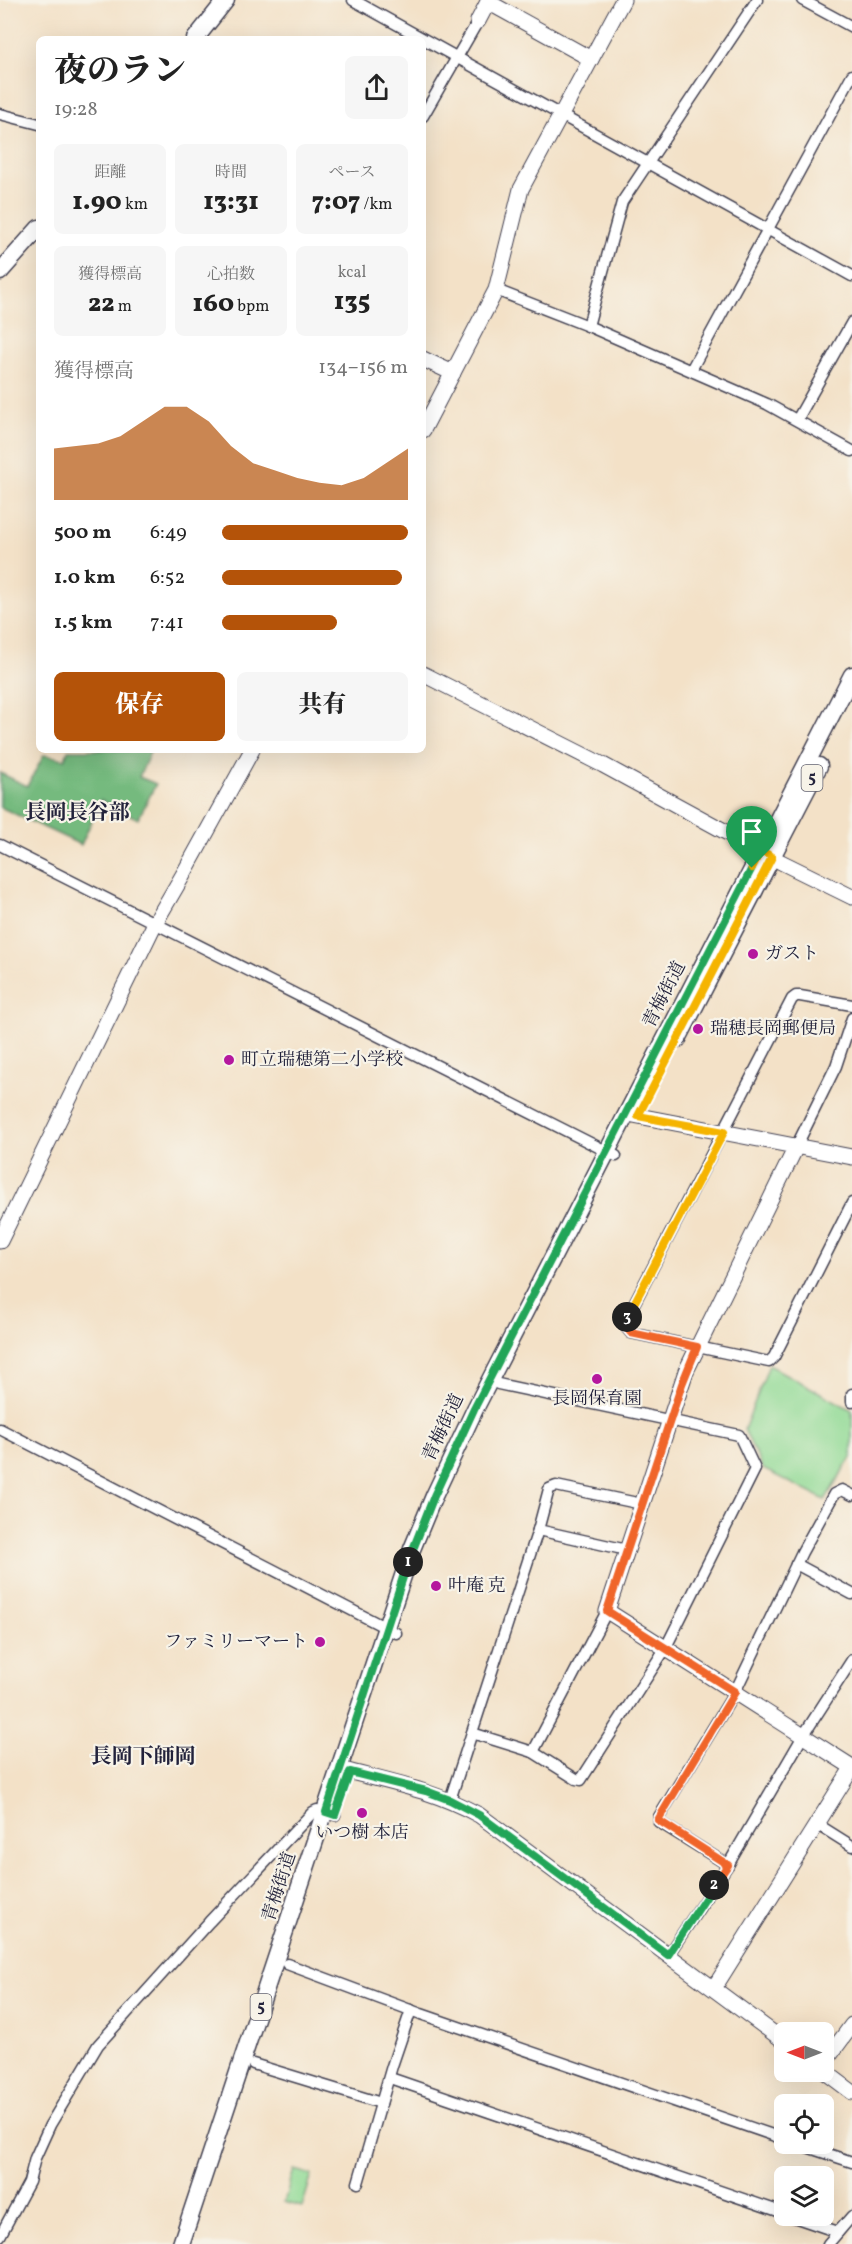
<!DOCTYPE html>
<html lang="ja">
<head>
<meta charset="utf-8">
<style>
	body { margin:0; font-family:Vollkorn,"Noto Serif JP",serif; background:#f6f6f6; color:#222; height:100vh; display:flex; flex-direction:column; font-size:22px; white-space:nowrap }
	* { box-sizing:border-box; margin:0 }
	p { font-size:20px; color:#767676 }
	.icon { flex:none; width:33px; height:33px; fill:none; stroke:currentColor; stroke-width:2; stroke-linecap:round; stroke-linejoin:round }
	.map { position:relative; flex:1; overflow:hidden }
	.sheet { position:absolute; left:36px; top:36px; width:390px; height:717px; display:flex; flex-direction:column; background:#fff; border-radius:9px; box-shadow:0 6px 24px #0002 }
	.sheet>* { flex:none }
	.needle { width:39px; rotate:270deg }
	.controls { position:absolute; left:774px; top:2022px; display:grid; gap:12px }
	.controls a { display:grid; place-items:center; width:60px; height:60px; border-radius:9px; background:#fff; box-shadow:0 6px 24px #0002; font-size:30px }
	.pin { position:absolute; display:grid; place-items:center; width:51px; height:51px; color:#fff; margin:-62px -26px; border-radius:50% 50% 50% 0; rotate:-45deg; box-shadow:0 0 6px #0007 }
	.pin .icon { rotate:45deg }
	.km { position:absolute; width:30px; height:30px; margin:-15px; border-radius:50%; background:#222; color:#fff; font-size:16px; line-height:30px; text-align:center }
	.round { display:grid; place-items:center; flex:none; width:63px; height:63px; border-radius:9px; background:#f6f6f6 }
	.summary { display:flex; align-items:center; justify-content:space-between; height:102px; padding:0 18px }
	h1 { font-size:33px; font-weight:800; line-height:45px }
	.figures { display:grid; grid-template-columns:repeat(3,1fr); gap:9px; height:102px; padding:6px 18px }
	.figures div { display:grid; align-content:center; border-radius:9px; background:#f6f6f6; text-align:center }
	.figures b { font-size:26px; font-weight:800 }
	.figures small { font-size:16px; font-weight:400 }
	.figures p { font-size:16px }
	.chart { height:168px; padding:12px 18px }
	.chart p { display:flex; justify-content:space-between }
	.chart svg { width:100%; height:108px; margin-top:6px; fill:#b45309; opacity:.7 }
	.cta { display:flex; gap:12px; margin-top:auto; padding:12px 18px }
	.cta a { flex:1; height:69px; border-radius:9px; background:#b45309; color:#fff; font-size:24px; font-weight:800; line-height:69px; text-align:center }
	.cta a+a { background:#f6f6f6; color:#222 }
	ul { padding:0 18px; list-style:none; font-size:20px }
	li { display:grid; grid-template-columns:96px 72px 1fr; align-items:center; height:45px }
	li i { height:15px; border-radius:8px; background:#b45309 }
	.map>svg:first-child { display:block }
	.green { fill:#91da95; stroke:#5a7e68; stroke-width:1.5 }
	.forest { fill:#74ba7e; stroke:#4b6e5c; stroke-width:1.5 }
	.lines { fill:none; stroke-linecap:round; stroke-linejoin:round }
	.street-casing { stroke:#413f50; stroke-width:13 }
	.secondary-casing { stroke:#413f50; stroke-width:17 }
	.primary-casing { stroke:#413f50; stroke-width:19 }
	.street { stroke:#fff; stroke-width:10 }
	.secondary { stroke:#fff; stroke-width:15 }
	.primary { stroke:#fff; stroke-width:16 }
	.split-1-casing { stroke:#fff; stroke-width:12 }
	.split-2-casing { stroke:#fff; stroke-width:12 }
	.split-3-casing { stroke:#fff; stroke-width:12 }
	.split-4-casing { stroke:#fff; stroke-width:12 }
	.split-1 { stroke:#22a559; stroke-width:8 }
	.split-2 { stroke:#22a559; stroke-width:8 }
	.split-3 { stroke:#f0652b; stroke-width:8 }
	.split-4 { stroke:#f5b400; stroke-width:8 }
	.poi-dot { fill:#b5179e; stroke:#f7f3e8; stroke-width:2 }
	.labels { text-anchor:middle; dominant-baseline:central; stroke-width:4.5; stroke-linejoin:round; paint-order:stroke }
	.shield { fill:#f7f3e8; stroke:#62616f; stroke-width:1.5 }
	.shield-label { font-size:16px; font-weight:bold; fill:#22223b }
	.poi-label { font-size:18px; fill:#22223b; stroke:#f7f3e8; text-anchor:start }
	.street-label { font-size:18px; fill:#22223b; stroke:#f7f3e8 }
	.quarter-label { font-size:21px; font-weight:bold; fill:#22223b; stroke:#f7f3e8 }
</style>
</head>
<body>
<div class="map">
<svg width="852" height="2244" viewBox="0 0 852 2244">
	<rect width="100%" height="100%" fill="#f7f3e8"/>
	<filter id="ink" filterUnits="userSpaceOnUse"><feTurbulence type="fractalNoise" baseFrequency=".0167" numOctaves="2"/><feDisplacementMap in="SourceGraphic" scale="12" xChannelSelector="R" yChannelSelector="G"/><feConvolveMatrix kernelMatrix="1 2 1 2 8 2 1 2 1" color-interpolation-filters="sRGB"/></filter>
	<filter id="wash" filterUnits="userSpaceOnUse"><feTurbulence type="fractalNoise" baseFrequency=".008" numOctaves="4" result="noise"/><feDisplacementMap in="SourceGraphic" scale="24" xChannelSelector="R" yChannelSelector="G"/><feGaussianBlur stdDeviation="1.35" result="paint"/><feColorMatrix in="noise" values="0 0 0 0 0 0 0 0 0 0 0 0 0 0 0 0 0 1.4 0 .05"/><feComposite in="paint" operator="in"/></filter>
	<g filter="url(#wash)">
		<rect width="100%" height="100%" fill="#f3e1c7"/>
		<g class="green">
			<path d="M 769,1365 L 852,1410 L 852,1456 L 825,1500 L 763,1469 L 744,1430 Z"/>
			<path d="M 294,2170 L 312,2175 L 302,2207 L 284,2202 Z"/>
		</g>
		<path class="forest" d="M 68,750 L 151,750 L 139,777 L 156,784 L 138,819 L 101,800 L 81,845 L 0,807 L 0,773 L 27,786 L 44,755 L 65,759 Z"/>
	</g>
	<g filter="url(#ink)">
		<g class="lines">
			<defs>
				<g id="street">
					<path d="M 353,0 L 852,276"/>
					<path d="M 802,0 L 852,27"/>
					<path d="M 0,114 L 39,124"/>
					<path d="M 423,116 L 478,21"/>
					<path d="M 496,290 L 588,326 L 767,404 L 852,451"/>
					<path d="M 588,326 L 622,202 L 757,0"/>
					<path d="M 691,370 L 852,75"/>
					<path d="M 797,420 L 852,322"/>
					<path d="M 0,845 L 616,1156"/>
					<path d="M 852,1005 L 800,996 L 796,996 L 792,999 L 626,1319 L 625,1326 L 631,1333 L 769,1362 L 774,1357 L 852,1203"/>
					<path d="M 796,1147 L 836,1066 L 852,1018"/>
					<path d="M 852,1394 L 852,1402"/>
					<path d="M 0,1429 L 396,1633"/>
					<path d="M 852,1495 L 842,1490 L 834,1494 L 802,1552 L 735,1692 L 659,1817 L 659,1822 L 728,1865 L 803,1736 L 852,1660"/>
					<path d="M 538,1530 L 549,1489 L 556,1486 L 642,1504"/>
					<path d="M 796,1564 L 852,1594"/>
					<path d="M 472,1733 L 533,1752 L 576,1779 L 581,1780 L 665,1649 L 755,1469 L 739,1435 L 498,1384"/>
					<path d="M 533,1752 L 607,1611"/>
					<path d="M 450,1800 L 538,1530 L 627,1550"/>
					<path d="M 817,1824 L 852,1846"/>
					<path d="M 668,1955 L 728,1865"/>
					<path d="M 287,1964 L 421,2014 L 784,2139"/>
					<path d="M 253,2064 L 381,2103"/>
					<path d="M 390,2078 L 784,2213"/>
					<path d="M 798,2144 L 852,2162"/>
					<path d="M 358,2183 L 392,2066 L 411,2010"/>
					<path d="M 791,2216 L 838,2232"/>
					<path d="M 0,2236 L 29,2182 L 35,2158 L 50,2125 L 98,2045 L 209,1922 L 313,1812 L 317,1810 L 335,1815"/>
					<path d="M 828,2244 L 852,2216"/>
				</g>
				<g id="secondary">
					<path d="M 488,2 L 591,59"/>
					<path d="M 478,21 L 489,0"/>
					<path d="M 423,359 L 453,373"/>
					<path d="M 423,430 L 496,290 L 521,189 L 623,0"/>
					<path d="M 423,674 L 603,765 L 781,862 L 852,897"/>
					<path d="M 628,1114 L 852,1157"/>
					<path d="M 796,1147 L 686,1371 L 607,1611 L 852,1767"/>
					<path d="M 0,1241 L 155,923 L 183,875 L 252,750"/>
					<path d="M 340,1769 C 392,1783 430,1789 479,1815 L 784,2041"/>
					<path d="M 714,1988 L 852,1768"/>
					<path d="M 824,2063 L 852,2025"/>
					<path d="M 824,2071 L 852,2092"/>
				</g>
				<g id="primary">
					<path d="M 195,39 L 226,0"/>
					<path d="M 0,272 L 39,228"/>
					<path d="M 678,1039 L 819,766"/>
					<path d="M 181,2244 L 412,1549 L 434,1496 L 475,1409 L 852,675"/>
				</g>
			</defs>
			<use href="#street" class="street-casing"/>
			<use href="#secondary" class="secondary-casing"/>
			<use href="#primary" class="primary-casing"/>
			<use href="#street" class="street"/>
			<use href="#secondary" class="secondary"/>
			<use href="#primary" class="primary"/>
		</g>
	</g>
	<g class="lines" filter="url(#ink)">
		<defs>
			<path id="split-1" d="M 408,1562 L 434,1496 L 474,1409 L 752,868"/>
			<path id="split-2" d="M 408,1562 L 326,1812 L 335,1815 L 350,1772 L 426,1791 L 450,1800 L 479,1815 L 668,1955 L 714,1885"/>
			<path id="split-3" d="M 627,1317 L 625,1326 L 631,1333 L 697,1347 L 682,1384 L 607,1611 L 735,1692 L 658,1820 L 728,1865 L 714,1885"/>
			<path id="split-4" d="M 627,1317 L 724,1132 L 638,1116 L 772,857 L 761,850 L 752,868"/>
		</defs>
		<use href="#split-1" class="split-1-casing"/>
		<use href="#split-2" class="split-2-casing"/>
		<use href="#split-3" class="split-3-casing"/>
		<use href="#split-4" class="split-4-casing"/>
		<use href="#split-1" class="split-1"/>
		<use href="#split-2" class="split-2"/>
		<use href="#split-3" class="split-3"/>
		<use href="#split-4" class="split-4"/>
	</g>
	<g class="poi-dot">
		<circle cx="753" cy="954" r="6"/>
		<circle cx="698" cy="1029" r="6"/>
		<circle cx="229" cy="1060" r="6"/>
		<circle cx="597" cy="1379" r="6"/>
		<circle cx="436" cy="1586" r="6"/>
		<circle cx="320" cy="1642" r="6"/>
		<circle cx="362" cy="1813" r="6"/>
	</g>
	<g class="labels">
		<g class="shield">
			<rect x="801.5" y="765" width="21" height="26" rx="4.5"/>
			<rect x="250.5" y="1994" width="21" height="26" rx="4.5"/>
		</g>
		<g class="shield-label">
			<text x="812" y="778">5</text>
			<text x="261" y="2007">5</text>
		</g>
		<g class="poi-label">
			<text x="765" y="954">ガスト</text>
			<text x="710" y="1029">瑞穂長岡郵便局</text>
			<text x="241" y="1060">町立瑞穂第二小学校</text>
			<text x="597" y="1399" text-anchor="middle">長岡保育園</text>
			<text x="448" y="1586">叶庵 克</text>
			<text x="308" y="1642" text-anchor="end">ファミリーマート</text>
			<text x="362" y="1833" text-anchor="middle">いつ樹 本店</text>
		</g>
		<g class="street-label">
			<text transform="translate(665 995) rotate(-63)">青梅街道</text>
			<text transform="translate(444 1428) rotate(-65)">青梅街道</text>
			<text transform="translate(280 1887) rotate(-72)">青梅街道</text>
		</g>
		<g class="quarter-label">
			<text x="77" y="813">長岡長谷部</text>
			<text x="143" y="1757">長岡下師岡</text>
		</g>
	</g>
</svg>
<div class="controls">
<a><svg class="needle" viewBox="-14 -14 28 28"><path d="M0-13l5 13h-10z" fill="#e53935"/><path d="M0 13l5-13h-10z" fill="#767676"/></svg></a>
<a><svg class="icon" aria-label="locate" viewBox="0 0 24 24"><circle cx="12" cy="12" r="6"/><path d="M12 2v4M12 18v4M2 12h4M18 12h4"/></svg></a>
<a><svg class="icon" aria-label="layers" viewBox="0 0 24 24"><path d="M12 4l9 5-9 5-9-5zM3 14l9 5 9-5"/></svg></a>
</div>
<div class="pin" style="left:752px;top:868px;background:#1e9e55"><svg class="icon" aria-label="arrive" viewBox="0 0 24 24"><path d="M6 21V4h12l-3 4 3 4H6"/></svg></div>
<b class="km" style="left:408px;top:1562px">1</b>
<b class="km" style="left:714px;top:1885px">2</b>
<b class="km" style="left:627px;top:1317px">3</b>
<section class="sheet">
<div class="summary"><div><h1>夜のラン</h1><p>19:28</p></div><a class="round"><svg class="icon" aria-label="share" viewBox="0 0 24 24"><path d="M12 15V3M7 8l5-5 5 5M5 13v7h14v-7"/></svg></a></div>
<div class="figures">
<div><p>距離</p><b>1.90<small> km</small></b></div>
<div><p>時間</p><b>13:31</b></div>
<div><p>ペース</p><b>7:07<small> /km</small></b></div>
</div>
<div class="figures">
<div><p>獲得標高</p><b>22<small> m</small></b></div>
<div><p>心拍数</p><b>160<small> bpm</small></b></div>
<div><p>kcal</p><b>135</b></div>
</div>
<div class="chart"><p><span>獲得標高</span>134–156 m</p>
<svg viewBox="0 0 160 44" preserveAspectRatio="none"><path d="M0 44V23L10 22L20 21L30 18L40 12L50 6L60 6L70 12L80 22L90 29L100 32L110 35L120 37L130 38L140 35L150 29L160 23V44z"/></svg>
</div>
<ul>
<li><b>500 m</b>6:49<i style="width:100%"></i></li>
<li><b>1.0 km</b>6:52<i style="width:97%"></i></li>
<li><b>1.5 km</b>7:41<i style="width:62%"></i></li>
</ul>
<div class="cta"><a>保存</a><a>共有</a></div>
</section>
</div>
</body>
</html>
